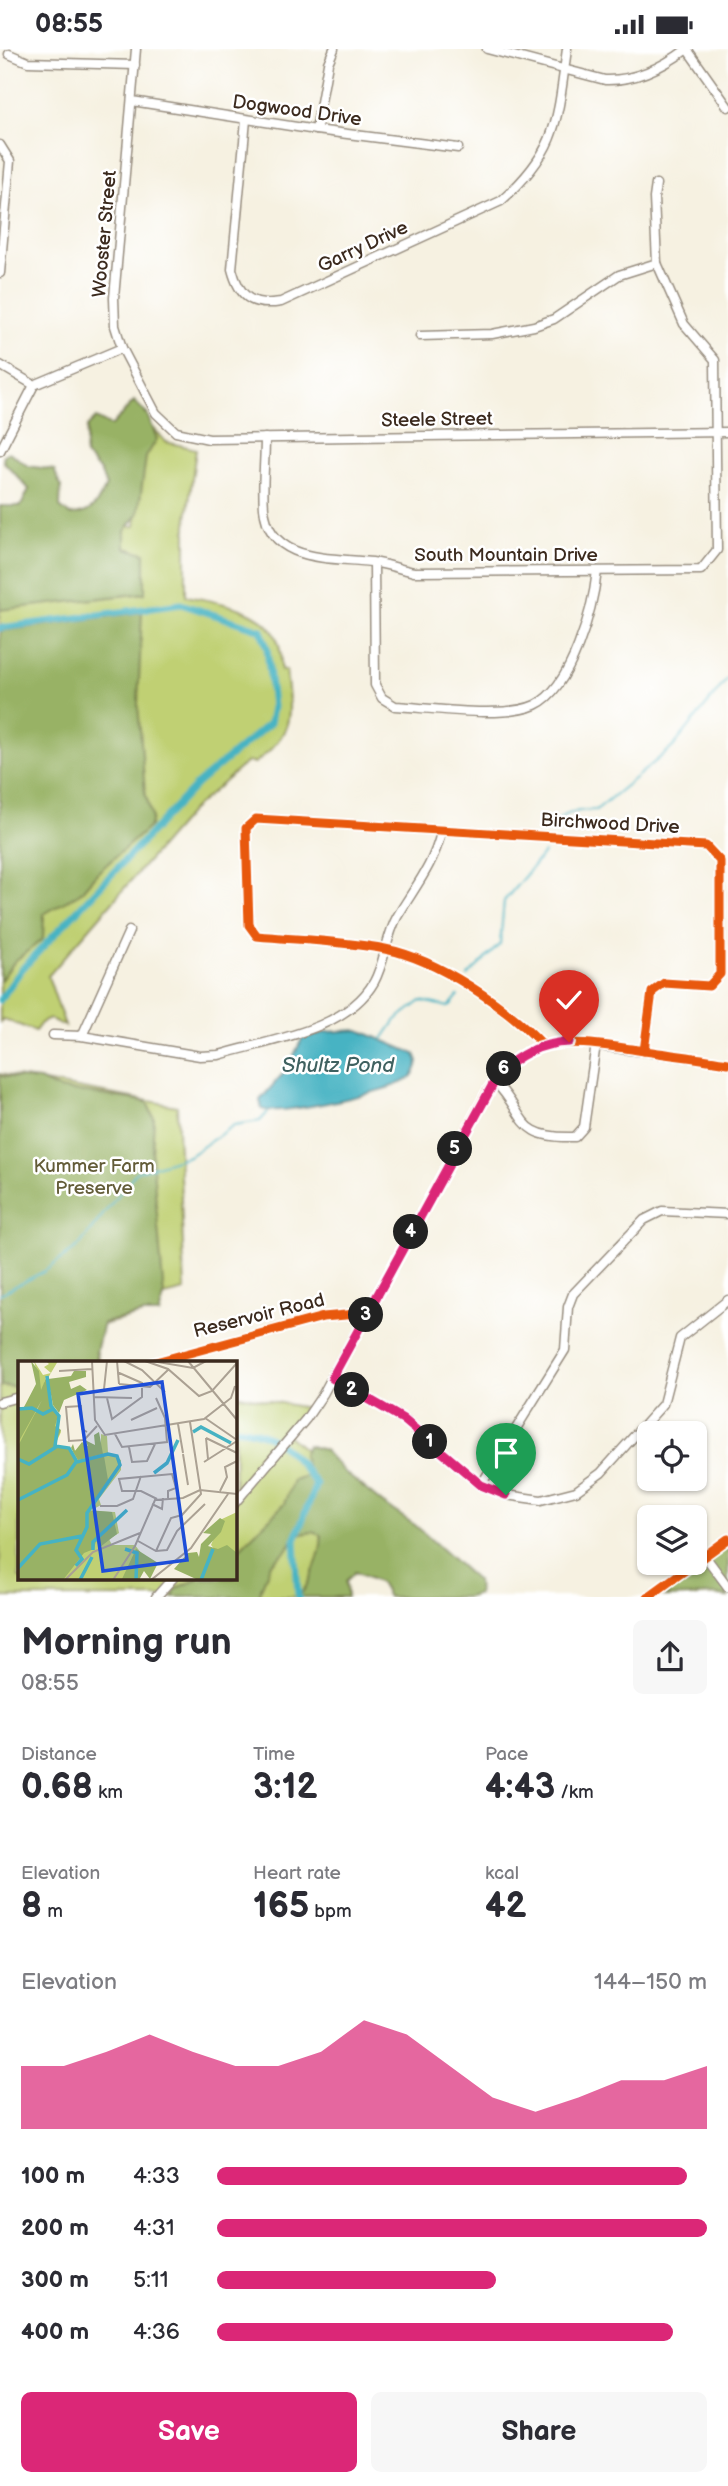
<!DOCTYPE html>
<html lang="en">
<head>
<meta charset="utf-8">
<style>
	body { margin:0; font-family:"Balsamiq Sans",sans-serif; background:#f7f7f7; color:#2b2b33; height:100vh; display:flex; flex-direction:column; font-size:26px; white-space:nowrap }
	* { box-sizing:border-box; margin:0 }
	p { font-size:23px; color:#7c7c81 }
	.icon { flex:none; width:38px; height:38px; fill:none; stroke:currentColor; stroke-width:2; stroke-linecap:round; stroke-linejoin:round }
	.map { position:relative; height:1548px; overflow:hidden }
	.panel { display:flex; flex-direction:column; background:#fff; flex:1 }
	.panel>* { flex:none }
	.controls { position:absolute; left:637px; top:1372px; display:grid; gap:14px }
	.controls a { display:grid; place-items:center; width:70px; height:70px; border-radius:10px; background:#fff; box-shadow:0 2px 5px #0004; font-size:35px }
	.pin { position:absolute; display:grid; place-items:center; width:60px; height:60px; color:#fff; margin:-72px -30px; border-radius:50% 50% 50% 0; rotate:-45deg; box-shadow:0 0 7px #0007 }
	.pin .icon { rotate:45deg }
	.km { position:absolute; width:35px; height:35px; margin:-18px; border-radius:50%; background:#222; color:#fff; font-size:19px; line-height:35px; text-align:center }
	.round { display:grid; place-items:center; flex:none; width:74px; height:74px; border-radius:10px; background:#f7f7f7 }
	.summary { display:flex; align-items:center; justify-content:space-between; height:119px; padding:0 21px }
	h1 { font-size:38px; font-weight:800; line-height:52px }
	.metrics { display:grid; grid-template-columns:repeat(3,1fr); gap:10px; height:119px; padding:7px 21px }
	.metrics div { display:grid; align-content:center }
	.metrics b { font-size:35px; font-weight:800 }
	.metrics small { font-size:19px; font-weight:400 }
	.metrics p { font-size:19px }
	.chart { height:196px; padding:14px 21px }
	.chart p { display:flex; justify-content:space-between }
	.chart svg { width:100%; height:126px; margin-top:7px; fill:#db2777; opacity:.7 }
	.button { display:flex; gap:14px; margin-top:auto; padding:14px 21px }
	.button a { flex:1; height:80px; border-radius:10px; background:#db2777; color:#fff; font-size:28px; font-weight:800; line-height:80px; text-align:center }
	.button a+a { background:#f7f7f7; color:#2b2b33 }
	ul { padding:0 21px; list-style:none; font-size:23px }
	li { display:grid; grid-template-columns:112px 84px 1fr; align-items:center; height:52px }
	li i { height:18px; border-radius:9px; background:#db2777 }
	.status { display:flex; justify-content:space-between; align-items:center; height:49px; padding:0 35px; background:#fff; direction:ltr }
	.status svg { height:19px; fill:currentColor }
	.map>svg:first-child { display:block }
	.green { fill:#c0d073; stroke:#7e7d48; stroke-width:2 }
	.forest { fill:#98b265; stroke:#6a6e42; stroke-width:2 }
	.water { fill:#46b3c3; stroke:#406e70; stroke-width:2 }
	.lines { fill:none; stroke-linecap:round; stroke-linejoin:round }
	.stream { stroke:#46b3c3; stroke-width:2 }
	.canal { stroke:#46b3c3; stroke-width:7 }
	.minor-casing { stroke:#988e80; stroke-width:11 }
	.minor { stroke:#fff; stroke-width:8 }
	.cycleway-casing { stroke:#fff; stroke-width:13 }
	.cycleway { stroke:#e8590c; stroke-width:9 }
	.route-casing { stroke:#fff; stroke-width:14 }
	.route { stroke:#db2777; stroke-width:9 }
	.labels { text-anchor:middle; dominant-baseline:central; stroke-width:5; stroke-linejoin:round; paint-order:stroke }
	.street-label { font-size:19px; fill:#3b2a1e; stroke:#fff }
	.park-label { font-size:19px; fill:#635c38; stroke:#fff }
	.water-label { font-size:21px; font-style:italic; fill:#3f6160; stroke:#fff }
	.inset-river { fill:none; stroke:#46b3c3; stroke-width:3.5 }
	.inset-road { fill:none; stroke:#aba193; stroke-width:2 }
	.view { fill:#1d4ed8; fill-opacity:0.15; stroke:#1d4ed8; stroke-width:3.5 }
	.inset-edge { fill:none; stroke:#3b2a1e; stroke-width:3.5 }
</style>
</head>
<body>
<div class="status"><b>08:55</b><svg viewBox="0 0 49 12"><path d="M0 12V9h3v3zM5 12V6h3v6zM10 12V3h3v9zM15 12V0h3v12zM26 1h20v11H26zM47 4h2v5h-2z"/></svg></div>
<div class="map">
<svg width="728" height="1548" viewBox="0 0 728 1548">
	<rect width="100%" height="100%" fill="#fff"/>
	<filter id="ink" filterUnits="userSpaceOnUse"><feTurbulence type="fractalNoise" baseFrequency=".0143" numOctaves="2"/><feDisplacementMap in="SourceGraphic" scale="14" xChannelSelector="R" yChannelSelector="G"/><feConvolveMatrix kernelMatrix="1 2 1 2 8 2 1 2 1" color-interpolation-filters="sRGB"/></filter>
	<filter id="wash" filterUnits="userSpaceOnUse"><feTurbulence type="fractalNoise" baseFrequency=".00686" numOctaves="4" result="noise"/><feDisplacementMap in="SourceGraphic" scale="28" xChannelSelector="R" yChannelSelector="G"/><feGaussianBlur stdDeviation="1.57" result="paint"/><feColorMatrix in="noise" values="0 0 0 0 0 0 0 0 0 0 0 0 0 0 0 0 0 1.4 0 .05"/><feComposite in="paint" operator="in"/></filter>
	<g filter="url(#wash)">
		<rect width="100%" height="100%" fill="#f6f1e1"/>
		<g class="green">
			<path d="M 148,373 L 166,393 L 196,400 L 186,477 L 186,547 C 214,552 263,559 276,588 C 281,598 281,610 281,621 L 286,621 C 291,668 295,683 255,714 L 247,713 L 193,760 L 48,927 L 65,977 L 50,970 L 41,974 L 35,982 L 3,970 L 0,973 L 0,479 L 135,477 Z"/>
			<path d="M 0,1025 L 177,1057 L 185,1242 L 144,1252 L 146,1264 L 91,1279 L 99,1313 L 19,1314 L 19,1529 L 234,1529 L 235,1345 L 306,1359 L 286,1385 L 350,1438 L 333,1496 L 334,1548 L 0,1548 Z"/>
		</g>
		<g class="forest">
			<path d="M 134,352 L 147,365 L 157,390 L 146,408 L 138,465 L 125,482 L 125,499 L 145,504 L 145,544 L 0,561 L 0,457 L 21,457 L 29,440 L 3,412 L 4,406 L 9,403 L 28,417 L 54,421 L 61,437 L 60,458 L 70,466 C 91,466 98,455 106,437 L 100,422 L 85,406 L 87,378 L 96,369 L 111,377 Z"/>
			<path d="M 142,563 L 138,655 L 145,743 L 152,768 L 150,777 L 97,824 L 80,844 L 44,865 L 43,890 L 15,912 L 0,932 L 0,582 Z"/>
			<path d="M 0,1027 L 40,1031 L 58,1040 L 138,1051 L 147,1053 L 154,1069 L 152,1106 L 164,1248 L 159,1265 L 142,1265 L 103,1274 L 96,1303 L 97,1313 L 19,1314 L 19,1338 L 1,1337 L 0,1320 Z"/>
			<path d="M 307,1396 L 324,1401 L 343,1422 L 382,1454 L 415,1476 L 477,1532 L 478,1545 L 468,1548 L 388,1548 L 380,1534 L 355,1523 L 346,1532 L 347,1548 L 298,1548 C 308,1539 324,1500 321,1486 L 313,1483 L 296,1486 L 287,1501 L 270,1516 L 258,1548 L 173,1548 L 176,1540 L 199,1529 L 234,1529 L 235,1504 L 284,1455 L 293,1431 L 309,1426 L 303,1407 Z"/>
			<path d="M 728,1496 L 728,1548 L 715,1546 L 664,1548 Z"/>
		</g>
		<path class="water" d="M 359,981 L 415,1005 L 418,1012 C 417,1019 414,1026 408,1030 C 393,1042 275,1068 262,1060 L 260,1051 L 287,1020 L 302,990 L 326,983 Z"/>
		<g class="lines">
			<g class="stream">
				<path d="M 549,780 C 562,763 577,761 596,761 L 673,698 L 728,629"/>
				<path d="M 468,927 L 500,895 L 504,852 L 544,804"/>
				<path d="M 383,990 L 396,971 L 421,952 L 449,958 L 458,947"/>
				<path d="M 0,1245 L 45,1222 L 78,1198 L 136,1123 L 189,1107 L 234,1076 L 260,1072 L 268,1063"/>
			</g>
			<g class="canal">
				<path d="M 0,579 L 181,555 L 261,581 L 267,599 L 273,658 L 270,674 L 197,735 L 22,920 L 0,951"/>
				<path d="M 234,1379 C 275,1381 293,1405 316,1435 L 295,1491 L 298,1548"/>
			</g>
		</g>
	</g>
	<g filter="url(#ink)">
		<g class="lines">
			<defs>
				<g id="minor">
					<path d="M 136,0 L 114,249 L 115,277 L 122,299 L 156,364 L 176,383 L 209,390 L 728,383"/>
					<path d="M 487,0 L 605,31 C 636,32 663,18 687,0"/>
					<path d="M 687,0 L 728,58"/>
					<path d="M 9,5 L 28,13 L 135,16"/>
					<path d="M 132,52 L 316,81 L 458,99"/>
					<path d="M 246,71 L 232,220 C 239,247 251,258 281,253 L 501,152 C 558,101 557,73 567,0"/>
					<path d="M 316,81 L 328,14 L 334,0"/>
					<path d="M 0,96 L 10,112 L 0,224"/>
					<path d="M 420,287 L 492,285 L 534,277 L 554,270 L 619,226 L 657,214"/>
					<path d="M 0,316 L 34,336"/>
					<path d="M 265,389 C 265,412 262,436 264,459 C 269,515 332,508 372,513 C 386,515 400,520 414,523 L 701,521 L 717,501 L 715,311 L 684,275 L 657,214 L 654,149 L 656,135"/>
					<path d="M 0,402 L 34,336 L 122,299"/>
					<path d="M 374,514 L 375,636 L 382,649 L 395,657 C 431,659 505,670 535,656 C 572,639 593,559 597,522"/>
					<path d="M 53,986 L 82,987 L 200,1007 L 219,1006 C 269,991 346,982 374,933 C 385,913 386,888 397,868 C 414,839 434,816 441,783"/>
					<path d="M 82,987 L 129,882"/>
					<path d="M 544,997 C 508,958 437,910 385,900 C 344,892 300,891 257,887 L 249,876 L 246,779 L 256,770 L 706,797 L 720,812 L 720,925 L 709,937 L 664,934 L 652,943 L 644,1002"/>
					<path d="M 494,1032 C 528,1066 514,1090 575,1088 L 584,1078 L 596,995"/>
					<path d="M 152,1314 L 323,1268 L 368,1264"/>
					<path d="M 332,1329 L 403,1370 L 481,1436 L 506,1446 L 541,1451 L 576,1442 L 601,1424 L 663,1355 L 680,1289 L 728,1251"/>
					<path d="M 0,1353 L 19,1348"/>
					<path d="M 481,1436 L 565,1301 L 568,1258 L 573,1245 L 644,1171 L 662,1162 L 728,1165"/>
					<path d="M 234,1455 L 306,1370 L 323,1345 L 488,1041 C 508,1012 533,994 569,993 L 728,1014"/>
					<path d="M 705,1507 L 728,1538"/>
					<path d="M 156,1548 L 173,1529"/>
					<path d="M 648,1548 L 728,1490"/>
				</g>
			</defs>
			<use href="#minor" class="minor-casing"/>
			<use href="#minor" class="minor"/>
			<defs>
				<g id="cycleway">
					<path d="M 544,997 C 508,958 437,910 385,900 C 344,892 300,891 257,887 L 249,876 L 246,779 L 256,770 L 706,797 L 720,812 L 720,925 L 709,937 L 664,934 L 652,943 L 644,1002"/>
					<path d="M 152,1314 L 323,1268 L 368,1264 L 488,1041 C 526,983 571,992 632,1000 C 664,1005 696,1009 728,1014"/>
					<path d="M 648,1548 L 728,1490"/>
				</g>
			</defs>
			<use href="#cycleway" class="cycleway-casing"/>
			<use href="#cycleway" class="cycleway"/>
		</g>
	</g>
	<g class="lines" filter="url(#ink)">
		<defs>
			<path id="route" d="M 506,1446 L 481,1436 L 403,1370 L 332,1329 L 497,1028 C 515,1006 541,994 569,993"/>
		</defs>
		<use href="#route" class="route-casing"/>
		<use href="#route" class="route"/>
	</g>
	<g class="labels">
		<g class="street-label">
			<text transform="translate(297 62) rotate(8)">Dogwood Drive</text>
			<text transform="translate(105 185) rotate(-85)">Wooster Street</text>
			<text transform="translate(363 198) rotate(-25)">Garry Drive</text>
			<text transform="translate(437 371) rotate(-1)">Steele Street</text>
			<text x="506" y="506">South Mountain Drive</text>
			<text transform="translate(610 775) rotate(3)">Birchwood Drive</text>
			<text transform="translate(259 1267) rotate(-14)">Reservoir Road</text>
		</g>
		<g class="park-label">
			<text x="94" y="1117">Kummer Farm<tspan x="94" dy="22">Preserve</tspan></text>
		</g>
		<g class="water-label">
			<text x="338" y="1016">Shultz Pond</text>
		</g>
	</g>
	<g transform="translate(18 1312)">
		<rect width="219" height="219" fill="#f6f1e1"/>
		<path d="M 16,0 L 25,14 L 33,12 L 26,6 L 31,3 L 28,0 L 40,0 L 30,17 L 35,44 L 42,55 L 39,63 L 43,71 L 37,84 L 54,90 L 83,85 L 83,73 L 89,75 L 90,92 L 103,99 L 103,109 L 81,138 L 83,144 L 72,150 L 97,151 L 101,172 L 91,178 L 94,184 L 117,184 L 123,192 L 124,204 L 114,207 L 108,219 L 0,219 L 38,87 L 35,84 L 36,55 L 28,16 L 0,112 L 0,54 L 22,25 ZM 219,151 L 219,197 L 198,190 L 193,184 L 204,158 Z" fill="#c0d073"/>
		<path d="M 13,0 L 21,10 L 23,29 L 28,17 L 33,44 L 40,55 L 37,65 L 43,69 L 36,85 L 51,87 L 59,102 L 86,95 L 90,119 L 70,149 L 94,151 L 99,173 L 82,186 L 78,180 L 76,188 L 66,192 L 45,219 L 0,219 L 0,85 L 24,39 L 0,82 L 0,46 L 6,46 L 18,23 ZM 56,10 L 68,10 L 68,16 L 51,21 L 53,28 L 62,24 L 69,29 L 46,39 L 41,52 L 35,44 L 30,18 L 53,15 ZM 81,71 L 85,93 L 60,99 L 53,87 L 55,83 L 57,90 L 64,81 L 70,85 L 67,79 L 77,84 L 76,74 ZM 202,157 L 207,160 L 203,171 L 190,185 L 200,188 L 209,184 L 219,192 L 219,219 L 178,218 L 156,208 L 170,192 L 179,191 L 181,196 L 183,183 L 193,173 L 185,172 ZM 118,188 L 140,202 L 132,218 L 126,210 L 121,219 L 104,218 Z" fill="#98b265"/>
		<path class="inset-river" d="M 29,15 L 33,45 L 41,55 L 37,85 L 51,87 L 59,101 L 90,93 L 99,95 L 102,104 L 69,152 L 69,166 L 58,189 L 64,198 L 58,205M 0,48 L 14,47 L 25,53 L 35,48M 175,71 L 183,66 L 213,82M 0,98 L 11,103 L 38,86M 136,112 L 149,102 L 160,79M 0,139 L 49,114 L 58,101M 107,188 L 119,192 L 118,219M 75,189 L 75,181 L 109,149M 0,207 L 22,183 L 64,175M 62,219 L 74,196M 183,219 L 195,188"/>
		<path class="inset-road" d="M 74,0 L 77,59 L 87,74 L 186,58 L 213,37 L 217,25M 99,0 L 101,23M 106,0 L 124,9 L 147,31M 127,0 L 150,8 L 181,35 L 194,30 L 219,2M 134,0 L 175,7 L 188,0M 170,0 L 219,59M 41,10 L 74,8M 101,23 L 132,26 L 151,8M 86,28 L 89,0M 76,36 L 114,37M 89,37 L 94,58 L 124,36 L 124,22 L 99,11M 187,57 L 219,79M 113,59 L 139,47M 160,63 L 165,92M 69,71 L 64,68 L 63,45 L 48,46 L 51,80 L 66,79 L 79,65M 97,73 L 104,86 L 149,81 L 147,57 L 138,37M 188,77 L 219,92M 188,77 L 190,98M 111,86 L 114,101 L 129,100 L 137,83M 165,93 L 170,124M 186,101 L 219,80M 202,130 L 209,116 L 207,106 L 219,100M 139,138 L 123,130 L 104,130 L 101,118 L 154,113 L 158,127 L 150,130 L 150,137M 134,143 L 144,148 L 145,137M 82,145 L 99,145 L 115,138 L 123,115M 120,180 L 138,190 L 149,189 L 159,170 L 187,143M 138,190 L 153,157 L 164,154 L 183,133 L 172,61M 47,219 L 75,191 L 122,172M 95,219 L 117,185 L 137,139 L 165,137 L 182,129 L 219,133M 133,219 L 173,187 L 210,133"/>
		<path class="view" d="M 144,21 L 169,199 L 85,210 L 60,33 Z"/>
		<rect width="219" height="219" class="inset-edge"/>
	</g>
</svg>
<div class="controls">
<a><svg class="icon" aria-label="locate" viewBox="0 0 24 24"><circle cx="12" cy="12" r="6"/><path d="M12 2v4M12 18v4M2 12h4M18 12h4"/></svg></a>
<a><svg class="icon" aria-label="layers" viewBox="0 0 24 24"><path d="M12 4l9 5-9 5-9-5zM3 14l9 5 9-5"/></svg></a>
</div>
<div class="pin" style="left:506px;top:1446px;background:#1e9e55"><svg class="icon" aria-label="arrive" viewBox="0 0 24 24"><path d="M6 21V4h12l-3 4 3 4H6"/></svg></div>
<div class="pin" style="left:569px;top:993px;background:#d93025"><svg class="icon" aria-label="check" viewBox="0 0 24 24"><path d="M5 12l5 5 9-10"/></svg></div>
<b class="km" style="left:430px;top:1393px">1</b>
<b class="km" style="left:352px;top:1341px">2</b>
<b class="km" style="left:366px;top:1266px">3</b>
<b class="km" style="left:411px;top:1183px">4</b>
<b class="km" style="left:455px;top:1100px">5</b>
<b class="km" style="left:504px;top:1020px">6</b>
</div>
<section class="panel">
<div class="summary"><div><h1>Morning run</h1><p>08:55</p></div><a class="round"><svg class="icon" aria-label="share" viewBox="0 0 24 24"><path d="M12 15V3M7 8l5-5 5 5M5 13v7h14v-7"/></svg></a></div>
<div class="metrics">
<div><p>Distance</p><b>0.68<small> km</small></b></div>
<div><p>Time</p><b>3:12</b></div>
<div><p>Pace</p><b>4:43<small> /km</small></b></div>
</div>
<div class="metrics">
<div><p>Elevation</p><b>8<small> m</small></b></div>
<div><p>Heart rate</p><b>165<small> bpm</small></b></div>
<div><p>kcal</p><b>42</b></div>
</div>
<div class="chart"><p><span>Elevation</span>144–150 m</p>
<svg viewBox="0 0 160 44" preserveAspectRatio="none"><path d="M0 44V22L10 22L20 17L30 11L40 17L50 22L60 22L70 17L80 6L90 11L100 22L110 33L120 38L130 33L140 27L150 27L160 22V44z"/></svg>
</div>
<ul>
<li><b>100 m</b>4:33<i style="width:96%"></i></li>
<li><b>200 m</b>4:31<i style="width:100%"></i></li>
<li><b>300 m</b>5:11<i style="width:57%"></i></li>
<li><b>400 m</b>4:36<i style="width:93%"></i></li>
</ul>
<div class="button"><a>Save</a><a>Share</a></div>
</section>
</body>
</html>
